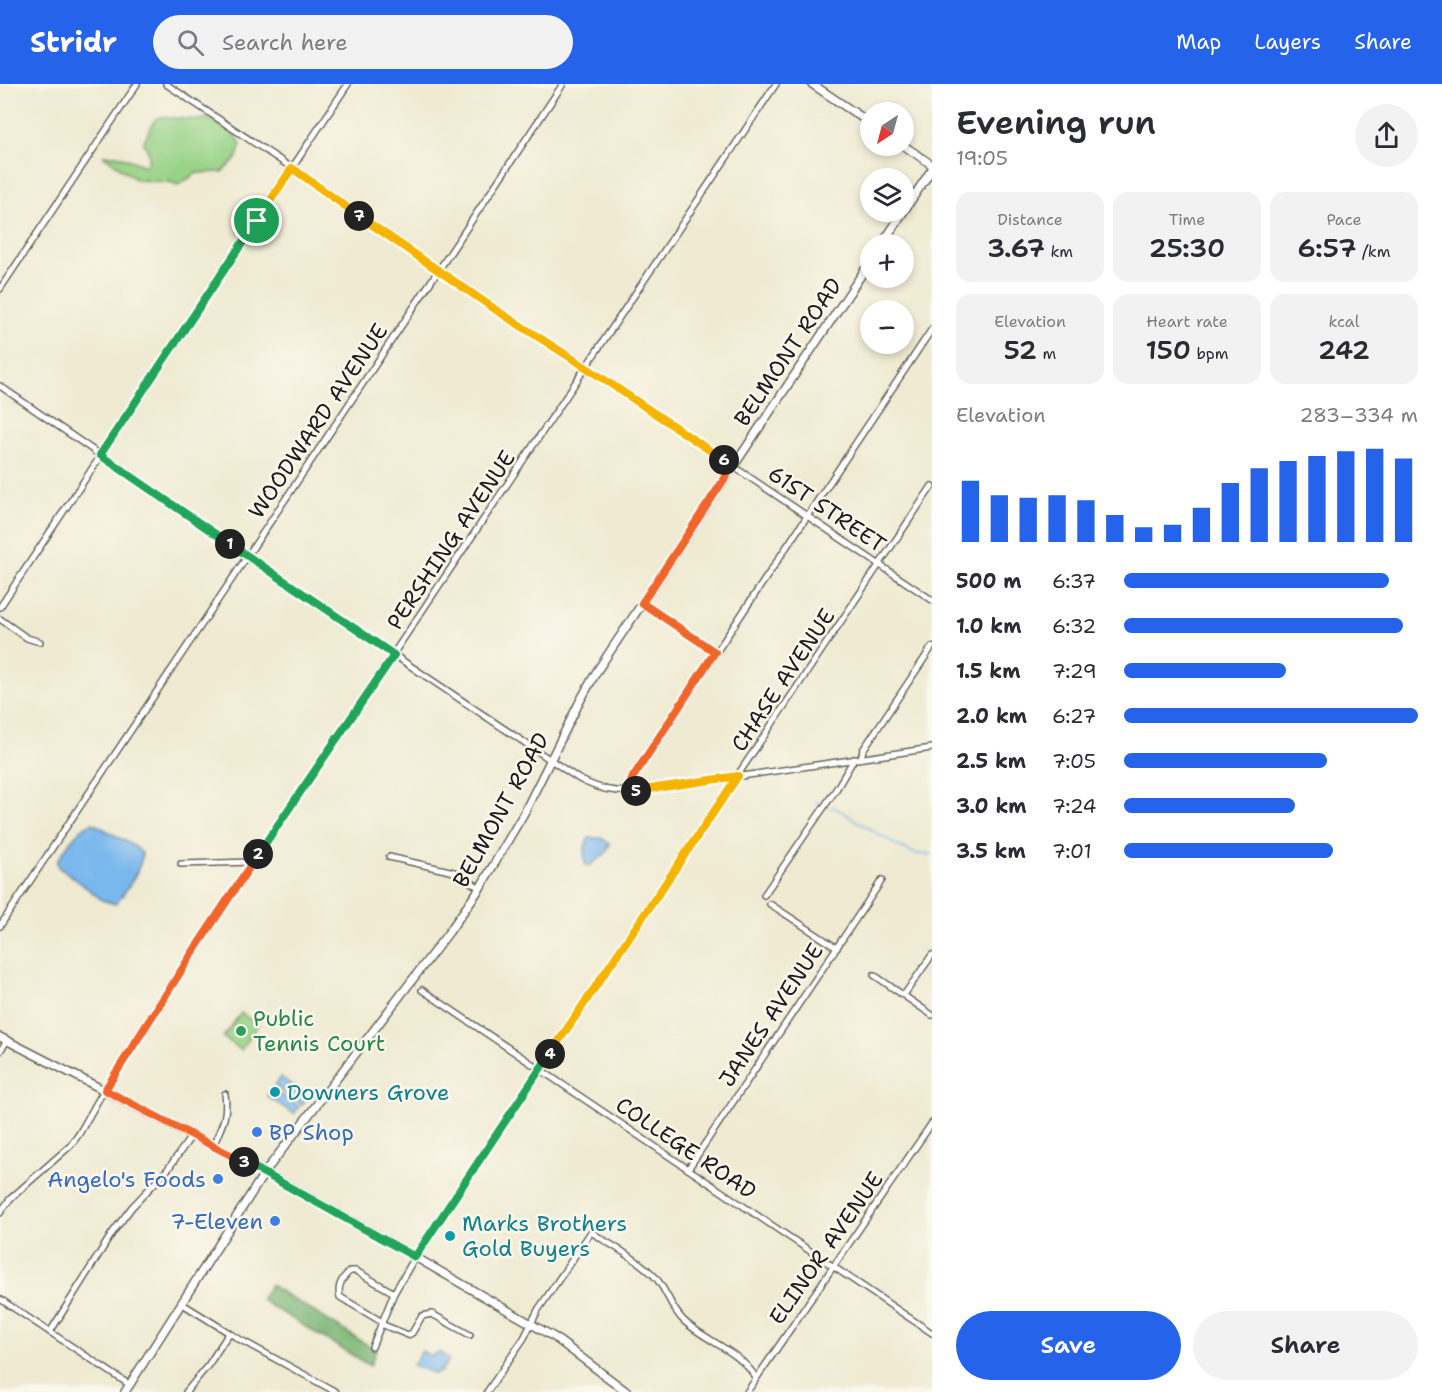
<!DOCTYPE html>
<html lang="en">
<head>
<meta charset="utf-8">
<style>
	body { margin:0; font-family:"Shantell Sans",sans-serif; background:#f2f2f3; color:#2b2b33; height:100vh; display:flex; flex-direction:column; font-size:22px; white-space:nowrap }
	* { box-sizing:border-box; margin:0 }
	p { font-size:20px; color:#7c7c81 }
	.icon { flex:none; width:33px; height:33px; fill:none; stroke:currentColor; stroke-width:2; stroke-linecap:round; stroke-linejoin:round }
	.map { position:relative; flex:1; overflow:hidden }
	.panel { display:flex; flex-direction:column; background:#fff; width:510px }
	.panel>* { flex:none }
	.needle { width:39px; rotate:216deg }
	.tools { position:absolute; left:860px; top:18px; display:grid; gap:12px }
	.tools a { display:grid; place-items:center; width:54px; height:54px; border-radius:50%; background:#fff; box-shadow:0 3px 9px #0003; font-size:30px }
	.pin { position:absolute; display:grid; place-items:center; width:51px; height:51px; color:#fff; margin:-26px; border:3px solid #fff; border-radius:50%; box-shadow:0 2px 6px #0007 }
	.km { position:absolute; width:30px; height:30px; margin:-15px; border-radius:50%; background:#222; color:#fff; font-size:16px; line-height:30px; text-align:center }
	.round { display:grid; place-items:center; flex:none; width:63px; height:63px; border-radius:32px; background:#f2f2f3 }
	.overview { display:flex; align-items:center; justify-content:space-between; height:102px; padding:0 24px }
	h1 { font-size:33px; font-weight:600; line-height:45px }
	.metrics { display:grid; grid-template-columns:repeat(3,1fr); gap:9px; height:102px; padding:6px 24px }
	.metrics div { display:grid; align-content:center; border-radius:15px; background:#f2f2f3; text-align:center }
	.metrics b { font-size:26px; font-weight:600 }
	.metrics small { font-size:16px; font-weight:400 }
	.metrics p { font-size:16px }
	.chart { height:168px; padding:12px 24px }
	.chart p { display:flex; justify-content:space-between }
	.chart svg { width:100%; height:108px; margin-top:6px; stroke:#2563eb; stroke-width:6 }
	.button { display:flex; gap:12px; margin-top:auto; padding:12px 24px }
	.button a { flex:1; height:69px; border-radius:36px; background:#2563eb; color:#fff; font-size:24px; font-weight:600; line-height:69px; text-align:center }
	.button a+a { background:#f2f2f3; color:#2b2b33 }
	ul { padding:0 24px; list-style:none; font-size:20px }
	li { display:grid; grid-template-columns:96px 72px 1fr; align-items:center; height:45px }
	li i { height:15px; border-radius:8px; background:#2563eb }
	header { display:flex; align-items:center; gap:36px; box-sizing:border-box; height:84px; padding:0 30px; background:#2563eb; color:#fff }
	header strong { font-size:28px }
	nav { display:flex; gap:33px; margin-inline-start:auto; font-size:21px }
	.search { width:420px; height:54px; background:#f2f2f3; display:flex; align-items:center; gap:15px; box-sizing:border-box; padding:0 21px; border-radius:33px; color:#7c7c81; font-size:22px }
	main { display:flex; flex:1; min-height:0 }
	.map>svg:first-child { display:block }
	.green { fill:#98d387; stroke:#5a7852; stroke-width:1.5 }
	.forest { fill:#7ab574; stroke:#4b6848; stroke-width:1.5 }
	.water { fill:#79b8ed; stroke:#4a6a84; stroke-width:1.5 }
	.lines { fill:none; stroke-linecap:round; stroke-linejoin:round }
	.stream { stroke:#79b8ed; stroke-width:1.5 }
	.street-casing { stroke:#66645b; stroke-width:8 }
	.secondary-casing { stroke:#66645b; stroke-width:10 }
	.street { stroke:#fff; stroke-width:5 }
	.secondary { stroke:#fff; stroke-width:7 }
	.split-1-casing { stroke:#fff; stroke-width:12 }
	.split-2-casing { stroke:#fff; stroke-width:12 }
	.split-3-casing { stroke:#fff; stroke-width:12 }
	.split-4-casing { stroke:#fff; stroke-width:12 }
	.split-5-casing { stroke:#fff; stroke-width:12 }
	.split-6-casing { stroke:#fff; stroke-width:12 }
	.split-7-casing { stroke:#fff; stroke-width:12 }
	.split-8-casing { stroke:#fff; stroke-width:12 }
	.split-1 { stroke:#22a559; stroke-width:8 }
	.split-2 { stroke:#22a559; stroke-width:8 }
	.split-3 { stroke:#f0652b; stroke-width:8 }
	.split-4 { stroke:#22a559; stroke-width:8 }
	.split-5 { stroke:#f5b400; stroke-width:8 }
	.split-6 { stroke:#f0652b; stroke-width:8 }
	.split-7 { stroke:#f5b400; stroke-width:8 }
	.split-8 { stroke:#f5b400; stroke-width:8 }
	.leisure-dot { fill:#2e9e5b; stroke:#fbf7ec; stroke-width:2 }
	.culture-dot { fill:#0f9aa8; stroke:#fbf7ec; stroke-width:2 }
	.shop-dot { fill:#3f7fe0; stroke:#fbf7ec; stroke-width:2 }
	.labels { text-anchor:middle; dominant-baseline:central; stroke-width:5; stroke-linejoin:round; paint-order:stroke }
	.street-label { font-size:22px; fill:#1c1c1c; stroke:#fbf7ec }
	.leisure-label { font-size:22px; fill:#27864d; stroke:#fbf7ec; text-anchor:start }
	.culture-label { font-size:22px; fill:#0d838f; stroke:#fbf7ec; text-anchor:start }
	.shop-label { font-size:22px; fill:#366cbe; stroke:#fbf7ec; text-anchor:end }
</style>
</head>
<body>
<header>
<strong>Stridr</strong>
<div class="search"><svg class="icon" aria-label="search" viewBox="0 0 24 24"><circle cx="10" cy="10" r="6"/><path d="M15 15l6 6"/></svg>Search here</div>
<nav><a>Map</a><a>Layers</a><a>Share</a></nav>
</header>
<main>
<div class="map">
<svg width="932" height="1308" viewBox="0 0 932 1308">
	<rect width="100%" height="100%" fill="#fbf7ec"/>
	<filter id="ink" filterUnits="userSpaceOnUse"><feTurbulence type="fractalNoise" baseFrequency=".0167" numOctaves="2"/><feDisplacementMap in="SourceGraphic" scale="12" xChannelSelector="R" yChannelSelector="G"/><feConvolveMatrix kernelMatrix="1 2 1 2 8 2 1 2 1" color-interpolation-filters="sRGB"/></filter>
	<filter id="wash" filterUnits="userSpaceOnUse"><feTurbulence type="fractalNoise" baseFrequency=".008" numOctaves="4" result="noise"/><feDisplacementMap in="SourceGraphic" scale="24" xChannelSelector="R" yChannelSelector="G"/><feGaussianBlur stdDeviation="1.35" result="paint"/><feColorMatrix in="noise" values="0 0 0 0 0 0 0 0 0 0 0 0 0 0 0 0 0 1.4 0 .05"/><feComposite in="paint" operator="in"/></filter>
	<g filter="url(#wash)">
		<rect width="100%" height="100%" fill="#efead1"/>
		<g class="green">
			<path d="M 160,33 L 200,36 L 207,34 C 219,40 236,48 241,61 L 236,75 L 222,88 L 197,89 L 178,101 L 170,98 L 137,96 L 103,71 L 117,71 L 145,82 C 152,75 149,66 143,59 L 155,36 Z"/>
			<path d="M 241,929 L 258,941 L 241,966 L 223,953 Z"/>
		</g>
		<path class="forest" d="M 270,1201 L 376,1266 L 370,1282 L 261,1216 Z"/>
		<g class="water">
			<path d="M 93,739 L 134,762 L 142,769 C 143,782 125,810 115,820 L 102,816 L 69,790 L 59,784 L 57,778 C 65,765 78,743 93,739 Z"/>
			<path d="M 589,754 L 601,754 L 610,760 L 606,769 L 589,782 L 585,780 C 584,773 584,760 589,754 Z"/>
			<path d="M 281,993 L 308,1012 L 302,1021 L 275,1002 Z"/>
			<path d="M 272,1005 L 299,1023 L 294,1030 L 267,1012 Z"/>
			<path d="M 422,1267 L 431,1272 L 440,1268 L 449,1276 L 440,1288 L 434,1290 L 413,1281 Z"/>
		</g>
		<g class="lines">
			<g class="stream">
				<path d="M 814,717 L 819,719"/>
				<path d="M 830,724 L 834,723 L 898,762 L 916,770 L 932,770"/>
			</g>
		</g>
	</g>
	<g filter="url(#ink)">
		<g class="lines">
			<defs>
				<g id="street">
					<path d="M 166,0 L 292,84 L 499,228 L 587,284 L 932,516"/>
					<path d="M 0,205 L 137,0"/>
					<path d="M 0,302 L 248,473 L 579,695 C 600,706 617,709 640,707 L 932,664"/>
					<path d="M 642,519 L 715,568"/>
					<path d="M 0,523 L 348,0"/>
					<path d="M 0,535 L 27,554 L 40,558"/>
					<path d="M 861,674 L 863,666 L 932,563"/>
					<path d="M 627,708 L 633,693 L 932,245"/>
					<path d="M 389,773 L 454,788 L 480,804"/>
					<path d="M 181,780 L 253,778"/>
					<path d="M 764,811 L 837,704 L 854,675"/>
					<path d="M 770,820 L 837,864"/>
					<path d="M 0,842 L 563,0"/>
					<path d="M 874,891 L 932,931"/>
					<path d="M 422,906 L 932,1249"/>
					<path d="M 904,911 L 932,871"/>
					<path d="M 0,967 L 7,957"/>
					<path d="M 213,1062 C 222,1041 228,1033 225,1010"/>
					<path d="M 688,1085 L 882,796"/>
					<path d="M 0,1129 L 10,1115 L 70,1062 L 79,1050 L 100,1013 L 195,865 L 776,0"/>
					<path d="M 0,1215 L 130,1301"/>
					<path d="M 181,1219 L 239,1255 L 336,1308"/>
					<path d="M 382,1238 L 340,1213 C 337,1203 342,1194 350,1187 L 356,1187 L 394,1209"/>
					<path d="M 381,1240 L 408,1251 L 412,1249 L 422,1232 L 432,1230 L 470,1251"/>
					<path d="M 50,1248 L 113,1148 L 132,1123 L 168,1085 L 192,1051"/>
					<path d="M 372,1263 L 394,1209 L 424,1158 L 932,402"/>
					<path d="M 186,1308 L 209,1280 L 229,1249"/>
					<path d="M 487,1308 L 524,1254 L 538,1226 L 591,1148 C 612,1162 639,1175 656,1194 C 667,1207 671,1225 684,1237 C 706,1257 740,1267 756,1294"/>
					<path d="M 747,1308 L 932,1039"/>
				</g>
				<g id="secondary">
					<path d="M 812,0 L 870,39"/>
					<path d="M 903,61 L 932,81"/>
					<path d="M 882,160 L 932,85"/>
					<path d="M 0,953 L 256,1084 L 396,1162 L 554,1253 L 627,1308"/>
					<path d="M 125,1308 L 265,1088 L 449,848 L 480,804 L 524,729 L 580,617 L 597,587 L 870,178"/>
				</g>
			</defs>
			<use href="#street" class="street-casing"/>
			<use href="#secondary" class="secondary-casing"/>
			<use href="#street" class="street"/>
			<use href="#secondary" class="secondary"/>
		</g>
	</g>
	<g class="lines" filter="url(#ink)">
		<defs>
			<path id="split-1" d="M 230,460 L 100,371 L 257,137"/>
			<path id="split-2" d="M 230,460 L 394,571 L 258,770"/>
			<path id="split-3" d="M 244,1078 L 105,1006 L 195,865 L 258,770"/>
			<path id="split-4" d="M 244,1078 L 415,1173 L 550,970"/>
			<path id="split-5" d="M 550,970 L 738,692 L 636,707"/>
			<path id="split-6" d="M 636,707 L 627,708 L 633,693 L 715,568 L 642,519 L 733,382 L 724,376"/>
			<path id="split-7" d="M 359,132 L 499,228 L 587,284 L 724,376"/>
			<path id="split-8" d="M 257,137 L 292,84 L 359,132"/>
		</defs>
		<use href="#split-1" class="split-1-casing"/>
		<use href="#split-2" class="split-2-casing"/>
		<use href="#split-3" class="split-3-casing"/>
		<use href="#split-4" class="split-4-casing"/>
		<use href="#split-5" class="split-5-casing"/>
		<use href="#split-6" class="split-6-casing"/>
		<use href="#split-7" class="split-7-casing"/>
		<use href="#split-8" class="split-8-casing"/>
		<use href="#split-1" class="split-1"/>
		<use href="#split-2" class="split-2"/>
		<use href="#split-3" class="split-3"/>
		<use href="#split-4" class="split-4"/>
		<use href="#split-5" class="split-5"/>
		<use href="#split-6" class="split-6"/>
		<use href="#split-7" class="split-7"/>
		<use href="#split-8" class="split-8"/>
	</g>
	<circle class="leisure-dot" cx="241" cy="947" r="6"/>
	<g class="culture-dot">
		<circle cx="275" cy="1008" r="6"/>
		<circle cx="450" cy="1152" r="6"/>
	</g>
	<g class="shop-dot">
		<circle cx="257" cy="1048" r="6"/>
		<circle cx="218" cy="1095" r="6"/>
		<circle cx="275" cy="1137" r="6"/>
	</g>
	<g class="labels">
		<g class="street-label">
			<text transform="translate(788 268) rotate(-56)">BELMONT ROAD</text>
			<text transform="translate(318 337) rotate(-56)">WOODWARD AVENUE</text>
			<text transform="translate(827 425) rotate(34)">61ST STREET</text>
			<text transform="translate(451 456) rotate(-56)">PERSHING AVENUE</text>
			<text transform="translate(783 596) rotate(-56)">CHASE AVENUE</text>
			<text transform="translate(501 726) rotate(-61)">BELMONT ROAD</text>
			<text transform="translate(771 931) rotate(-56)">JANES AVENUE</text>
			<text transform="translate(686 1064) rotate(34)">COLLEGE ROAD</text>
			<text transform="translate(826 1164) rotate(-55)">ELINOR AVENUE</text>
		</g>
		<g class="leisure-label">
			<text x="253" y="934">Public<tspan x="253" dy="25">Tennis Court</tspan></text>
		</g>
		<g class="culture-label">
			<text x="287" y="1008">Downers Grove</text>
			<text x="462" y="1139">Marks Brothers<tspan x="462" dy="25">Gold Buyers</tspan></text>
		</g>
		<g class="shop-label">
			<text x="269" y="1048" text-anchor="start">BP Shop</text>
			<text x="206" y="1095">Angelo's Foods</text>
			<text x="263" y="1137">7-Eleven</text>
		</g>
	</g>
</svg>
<div class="tools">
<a><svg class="needle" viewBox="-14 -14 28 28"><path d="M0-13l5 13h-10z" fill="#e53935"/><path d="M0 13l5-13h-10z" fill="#7c7c81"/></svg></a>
<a><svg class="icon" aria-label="layers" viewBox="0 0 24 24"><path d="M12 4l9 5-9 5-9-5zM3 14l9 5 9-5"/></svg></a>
<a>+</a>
<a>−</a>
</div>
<div class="pin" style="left:257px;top:137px;background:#1e9e55"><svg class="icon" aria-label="arrive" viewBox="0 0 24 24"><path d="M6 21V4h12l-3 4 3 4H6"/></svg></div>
<b class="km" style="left:230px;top:460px">1</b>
<b class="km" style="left:258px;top:770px">2</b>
<b class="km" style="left:244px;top:1078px">3</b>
<b class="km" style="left:550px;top:970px">4</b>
<b class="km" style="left:636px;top:707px">5</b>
<b class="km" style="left:724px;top:376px">6</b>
<b class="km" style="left:359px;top:132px">7</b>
</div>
<section class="panel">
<div class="overview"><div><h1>Evening run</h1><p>19:05</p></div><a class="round"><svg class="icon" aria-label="share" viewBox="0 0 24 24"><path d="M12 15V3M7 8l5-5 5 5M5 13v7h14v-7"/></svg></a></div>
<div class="metrics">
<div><p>Distance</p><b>3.67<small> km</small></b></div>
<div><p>Time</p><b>25:30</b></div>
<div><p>Pace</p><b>6:57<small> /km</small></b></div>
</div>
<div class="metrics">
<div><p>Elevation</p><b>52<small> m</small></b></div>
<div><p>Heart rate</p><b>150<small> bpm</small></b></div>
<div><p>kcal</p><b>242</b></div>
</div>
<div class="chart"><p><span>Elevation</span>283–334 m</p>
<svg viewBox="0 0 160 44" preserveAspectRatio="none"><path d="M5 44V19M15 44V25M25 44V26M35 44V25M45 44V27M55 44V33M65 44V38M75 44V37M85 44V30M95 44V20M105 44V14M115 44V11M125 44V9M135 44V7M145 44V6M155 44V10"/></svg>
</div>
<ul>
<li><b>500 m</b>6:37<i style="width:90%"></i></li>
<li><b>1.0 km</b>6:32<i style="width:95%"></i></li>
<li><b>1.5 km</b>7:29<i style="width:55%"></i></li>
<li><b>2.0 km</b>6:27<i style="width:100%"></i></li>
<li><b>2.5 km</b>7:05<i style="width:69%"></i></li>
<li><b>3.0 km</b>7:24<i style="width:58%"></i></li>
<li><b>3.5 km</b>7:01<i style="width:71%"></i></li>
</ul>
<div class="button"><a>Save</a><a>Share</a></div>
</section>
</main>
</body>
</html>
